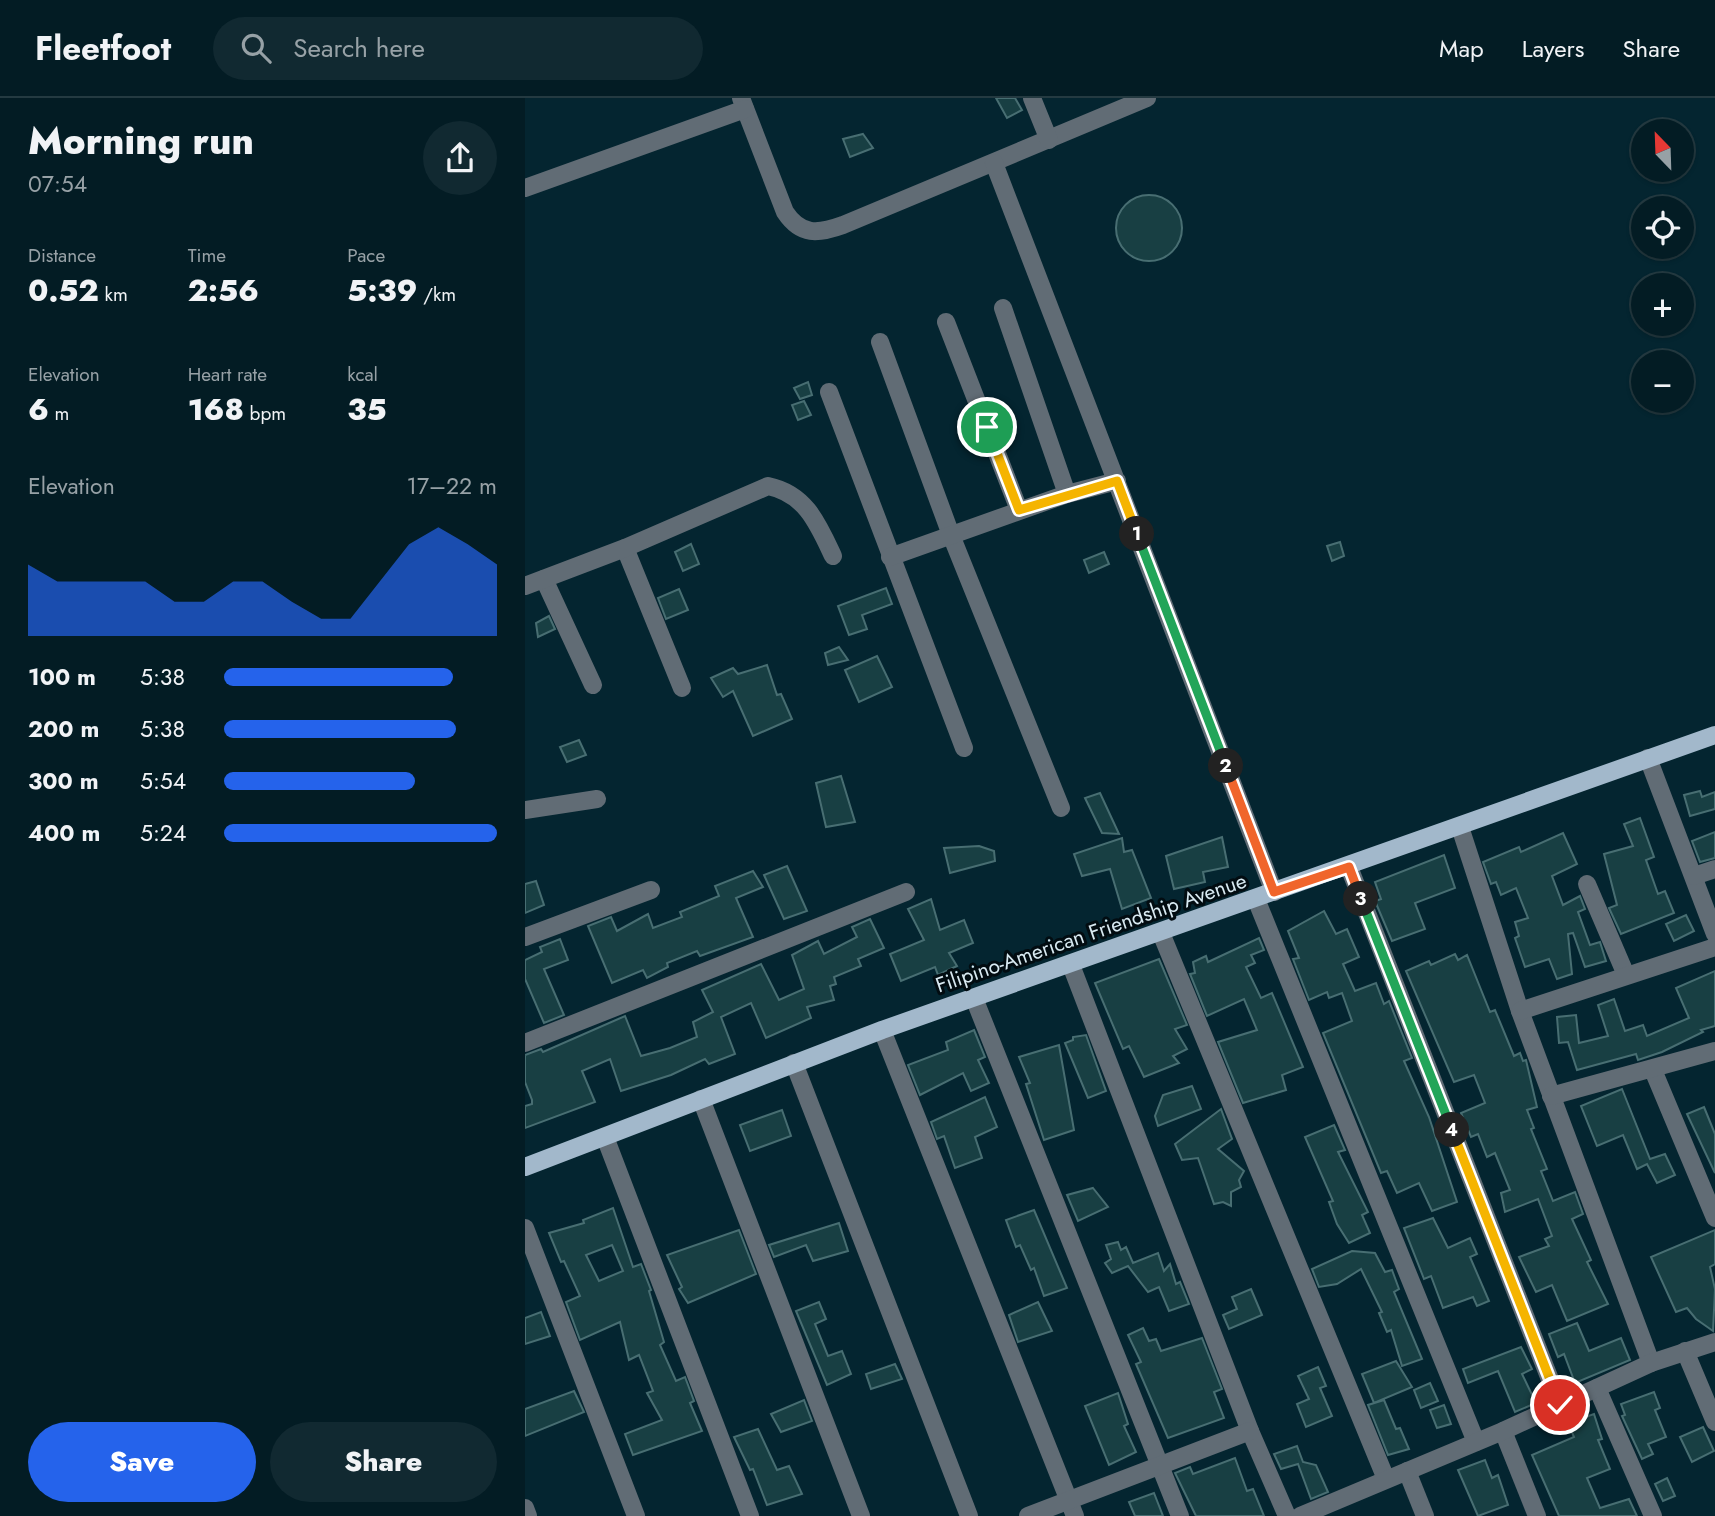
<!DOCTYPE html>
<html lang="en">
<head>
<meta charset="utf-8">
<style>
	body { margin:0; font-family:Jost,sans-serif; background:#112931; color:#f1f3f6; height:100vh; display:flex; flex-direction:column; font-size:26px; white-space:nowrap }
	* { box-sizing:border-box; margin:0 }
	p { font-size:23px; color:#97a1a6 }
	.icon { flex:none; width:38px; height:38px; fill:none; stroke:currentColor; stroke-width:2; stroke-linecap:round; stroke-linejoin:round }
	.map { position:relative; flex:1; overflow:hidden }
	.drawer { display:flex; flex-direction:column; background:#031c24; width:525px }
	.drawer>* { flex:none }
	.needle { width:46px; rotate:337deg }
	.controls { position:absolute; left:1106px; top:21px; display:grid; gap:14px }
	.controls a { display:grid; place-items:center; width:63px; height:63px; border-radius:50%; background:#031c24; box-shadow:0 2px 5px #0004,0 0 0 2px #243a41; font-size:35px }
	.pin { position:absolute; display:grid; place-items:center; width:60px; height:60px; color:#fff; margin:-30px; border:4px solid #fff; border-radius:50%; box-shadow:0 2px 7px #0007 }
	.km { position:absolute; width:35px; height:35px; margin:-18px; border-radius:50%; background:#222; color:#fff; font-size:19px; line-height:35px; text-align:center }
	.round { display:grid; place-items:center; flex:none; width:74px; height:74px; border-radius:37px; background:#112931 }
	.overview { display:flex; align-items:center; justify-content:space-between; height:119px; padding:0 28px }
	h1 { font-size:38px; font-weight:800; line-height:52px }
	.metrics { display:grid; grid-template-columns:repeat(3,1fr); gap:10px; height:119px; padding:7px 28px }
	.metrics div { display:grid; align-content:center }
	.metrics b { font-size:30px; font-weight:800 }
	.metrics small { font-size:19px; font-weight:400 }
	.metrics p { font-size:19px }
	.chart { height:196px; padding:14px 28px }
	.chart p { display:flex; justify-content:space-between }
	.chart svg { width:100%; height:126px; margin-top:7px; fill:#2563eb; opacity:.7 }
	.cta { display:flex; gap:14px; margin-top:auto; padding:14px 28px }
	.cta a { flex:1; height:80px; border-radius:42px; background:#2563eb; color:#fff; font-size:28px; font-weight:800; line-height:80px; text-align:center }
	.cta a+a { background:#112931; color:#f1f3f6 }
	ul { padding:0 28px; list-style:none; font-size:23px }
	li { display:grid; grid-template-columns:112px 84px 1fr; align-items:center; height:52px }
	li i { height:18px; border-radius:9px; background:#2563eb }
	header { display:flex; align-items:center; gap:42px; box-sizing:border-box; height:98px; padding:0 35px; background:#031c24; border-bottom:2px solid #243a41 }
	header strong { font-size:33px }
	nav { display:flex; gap:38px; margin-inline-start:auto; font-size:24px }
	.search { width:490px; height:63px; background:#112931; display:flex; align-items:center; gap:18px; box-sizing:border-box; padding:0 24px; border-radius:38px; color:#97a1a6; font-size:26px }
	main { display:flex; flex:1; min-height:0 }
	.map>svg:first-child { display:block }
	.building { fill:#183f43; stroke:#486e72; stroke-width:2; fill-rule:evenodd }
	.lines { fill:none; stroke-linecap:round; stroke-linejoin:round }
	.minor { stroke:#616c75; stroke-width:18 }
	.major { stroke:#a2b8cb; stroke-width:18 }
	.split-1-casing { stroke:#fff; stroke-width:14 }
	.split-2-casing { stroke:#fff; stroke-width:14 }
	.split-3-casing { stroke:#fff; stroke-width:14 }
	.split-4-casing { stroke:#fff; stroke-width:14 }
	.split-5-casing { stroke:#fff; stroke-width:14 }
	.split-1 { stroke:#f5b400; stroke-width:9 }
	.split-2 { stroke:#22a559; stroke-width:9 }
	.split-3 { stroke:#f0652b; stroke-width:9 }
	.split-4 { stroke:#22a559; stroke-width:9 }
	.split-5 { stroke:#f5b400; stroke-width:9 }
	.labels { text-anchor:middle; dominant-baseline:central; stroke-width:6; stroke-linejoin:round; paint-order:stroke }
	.street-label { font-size:21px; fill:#d9eaf2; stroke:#020c11 }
</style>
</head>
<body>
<header>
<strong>Fleetfoot</strong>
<div class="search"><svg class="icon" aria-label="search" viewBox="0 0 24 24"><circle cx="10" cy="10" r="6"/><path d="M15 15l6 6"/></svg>Search here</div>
<nav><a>Map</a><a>Layers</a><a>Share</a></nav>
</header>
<main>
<section class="drawer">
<div class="overview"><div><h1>Morning run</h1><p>07:54</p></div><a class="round"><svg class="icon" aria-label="share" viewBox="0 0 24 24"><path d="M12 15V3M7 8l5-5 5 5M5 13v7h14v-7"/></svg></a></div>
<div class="metrics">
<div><p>Distance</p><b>0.52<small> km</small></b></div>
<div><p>Time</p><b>2:56</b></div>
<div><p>Pace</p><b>5:39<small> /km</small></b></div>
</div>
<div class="metrics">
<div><p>Elevation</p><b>6<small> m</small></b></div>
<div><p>Heart rate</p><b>168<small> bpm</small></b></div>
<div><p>kcal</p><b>35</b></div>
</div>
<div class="chart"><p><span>Elevation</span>17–22 m</p>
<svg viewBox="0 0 160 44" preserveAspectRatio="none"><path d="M0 44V19L10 25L20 25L30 25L40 25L50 32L60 32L70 25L80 25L90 32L100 38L110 38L120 25L130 12L140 6L150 12L160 19V44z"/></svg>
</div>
<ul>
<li><b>100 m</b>5:38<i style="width:84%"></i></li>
<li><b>200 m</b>5:38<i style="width:85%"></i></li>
<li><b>300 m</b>5:54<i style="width:70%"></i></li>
<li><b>400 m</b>5:24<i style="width:100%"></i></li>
</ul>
<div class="cta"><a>Save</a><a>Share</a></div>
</section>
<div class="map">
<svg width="1190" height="1418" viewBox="0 0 1190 1418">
	<rect width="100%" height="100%" fill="#042530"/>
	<g class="building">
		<path d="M 471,0 L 490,0 L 497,12 L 482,20 Z"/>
		<path d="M 338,36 L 348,50 L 325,59 L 318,41 Z"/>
		<circle cx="624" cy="130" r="33"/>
		<path d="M 283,284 L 287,297 L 275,301 L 269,290 Z"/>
		<path d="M 279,303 L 286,317 L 273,322 L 267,307 Z"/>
		<path d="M 815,444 L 819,458 L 807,463 L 802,448 Z"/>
		<path d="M 166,446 L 174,466 L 158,473 L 150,454 Z"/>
		<path d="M 579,454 L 584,466 L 564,475 L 559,462 Z"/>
		<path d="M 361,490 L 367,506 L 337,517 L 342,531 L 324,537 L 313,508 Z"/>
		<path d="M 154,491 L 163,512 L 141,521 L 133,500 Z"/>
		<path d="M 24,518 L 30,531 L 13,539 L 11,525 Z"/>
		<path d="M 314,549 L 323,562 L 303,567 L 300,555 Z"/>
		<path d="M 352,558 L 367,589 L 334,604 L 320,572 Z"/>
		<path d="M 242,567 L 252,597 L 256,596 L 267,621 L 228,638 L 208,593 L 198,599 L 186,580 L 208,570 L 213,576 Z"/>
		<path d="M 54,642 L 61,657 L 42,664 L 35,649 Z"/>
		<path d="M 316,678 L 330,724 L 301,729 L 291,685 Z"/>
		<path d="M 1175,693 L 1177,699 L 1190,694 L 1190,711 L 1165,718 L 1159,697 Z"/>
		<path d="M 575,695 L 594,736 L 577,735 L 560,700 Z"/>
		<path d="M 1115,720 L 1129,759 L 1121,762 L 1133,796 L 1140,793 L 1149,815 L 1096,836 L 1084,810 L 1092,807 L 1079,756 L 1108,748 L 1099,726 Z"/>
		<path d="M 1190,734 L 1190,760 L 1175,764 L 1167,743 Z"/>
		<path d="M 1038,735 L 1052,766 L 1027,778 L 1038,807 L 1055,798 L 1060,811 L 1053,814 L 1065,847 L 1075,844 L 1081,863 L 1060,869 L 1048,835 L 1043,836 L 1047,876 L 1032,881 L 1024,861 L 1000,869 L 990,840 L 994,838 L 990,824 L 1003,820 L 991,790 L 976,797 L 971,784 L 966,786 L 958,764 L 994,749 L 996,754 Z"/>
		<path d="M 697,739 L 703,769 L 678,774 L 680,784 L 649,791 L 641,758 Z"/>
		<path d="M 597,740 L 599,754 L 607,752 L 626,800 L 597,811 L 585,771 L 557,778 L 549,756 Z"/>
		<path d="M 454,748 L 469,753 L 470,763 L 425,775 L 419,750 Z"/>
		<path d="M 919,757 L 930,790 L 890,805 L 900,831 L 867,843 L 850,803 L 856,801 L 850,784 Z"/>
		<path d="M 262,768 L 282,813 L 259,821 L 239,777 Z"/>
		<path d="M 228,773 L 238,789 L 211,800 L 228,839 L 175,858 L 172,853 L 142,865 L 143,869 L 122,880 L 118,872 L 87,885 L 63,828 L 86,819 L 92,833 L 123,816 L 128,830 L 157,819 L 155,814 L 194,798 L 190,788 Z"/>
		<path d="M 11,783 L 19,807 L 0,815 L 0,786 Z"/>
		<path d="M 406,801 L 415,832 L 439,822 L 448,845 L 424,855 L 432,868 L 413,877 L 410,869 L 376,883 L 365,856 L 399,842 L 383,811 Z"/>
		<path d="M 799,813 L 811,836 L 822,831 L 834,859 L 818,866 L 830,893 L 851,885 L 859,906 L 864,903 L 887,960 L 879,963 L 904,1019 L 932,1104 L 907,1113 L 894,1085 L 872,1095 L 862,1073 L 856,1075 L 798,935 L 827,923 L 817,895 L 804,900 L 802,894 L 784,902 L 768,861 L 774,860 L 763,833 Z"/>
		<path d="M 1161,817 L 1169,833 L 1149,843 L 1141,826 Z"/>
		<path d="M 345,821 L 359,850 L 333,861 L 336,868 L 309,879 L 311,886 L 305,888 L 309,902 L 282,909 L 286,920 L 241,940 L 226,905 L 196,919 L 210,956 L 184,966 L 180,961 L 146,977 L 96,993 L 85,961 L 57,973 L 70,1004 L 0,1030 L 0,1008 L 7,1006 L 7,1002 L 0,984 L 0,957 L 16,951 L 18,954 L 100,918 L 116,958 L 145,950 L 172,939 L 168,924 L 188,914 L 177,892 L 236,866 L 254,902 L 279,891 L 267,857 L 293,843 L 299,856 L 332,839 L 327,829 Z"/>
		<path d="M 734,840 L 739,852 L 726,857 L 730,865 L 721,869 L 736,900 L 747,895 L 778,969 L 757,977 L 761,992 L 718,1005 L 693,944 L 732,932 L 719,901 L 682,918 L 665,876 L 670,875 L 668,864 L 681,858 L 683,864 Z"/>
		<path d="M 35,841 L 43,862 L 19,871 L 39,917 L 19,925 L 0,881 L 0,862 L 17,854 L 15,849 Z"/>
		<path d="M 930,856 L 933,862 L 942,857 L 965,914 L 970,912 L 989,958 L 995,955 L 998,963 L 1001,962 L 1012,1009 L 1002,1012 L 1009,1030 L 1006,1031 L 1022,1071 L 1016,1073 L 1028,1103 L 1050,1094 L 1058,1116 L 1047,1121 L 1066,1162 L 1062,1164 L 1083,1206 L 1042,1223 L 1027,1187 L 1011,1194 L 994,1159 L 1024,1148 L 1020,1141 L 1027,1138 L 1013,1101 L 980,1114 L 976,1095 L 985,1092 L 970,1055 L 962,1059 L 953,1036 L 946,1039 L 936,1015 L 960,1005 L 949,977 L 929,984 L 881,873 L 904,863 L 906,867 Z"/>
		<path d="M 634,861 L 662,927 L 650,931 L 662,951 L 648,958 L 654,965 L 619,979 L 604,948 L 598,951 L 570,885 Z"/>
		<path d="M 1190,873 L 1190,928 L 1176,932 L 1178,934 L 1137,954 L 1113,962 L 1111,956 L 1052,972 L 1043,944 L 1034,945 L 1032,919 L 1051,917 L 1054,945 L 1083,938 L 1073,907 L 1089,901 L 1100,933 L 1118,927 L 1122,938 L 1164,920 L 1151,890 Z"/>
		<path d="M 449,932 L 460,959 L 453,962 L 464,985 L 446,993 L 438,975 L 395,997 L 383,967 L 423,952 L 421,944 Z"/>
		<path d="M 561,937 L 581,993 L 563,1000 L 540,945 L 548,942 L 548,939 Z"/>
		<path d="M 534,947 L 549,1032 L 519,1042 L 501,986 L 505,985 L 494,959 Z"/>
		<path d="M 667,988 L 676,1011 L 633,1028 L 630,1018 L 638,997 Z"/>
		<path d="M 1097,991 L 1125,1061 L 1140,1056 L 1150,1077 L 1132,1085 L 1122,1066 L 1112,1071 L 1098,1037 L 1072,1048 L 1056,1008 Z"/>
		<path d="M 460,999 L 472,1029 L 450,1039 L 457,1060 L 430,1070 L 419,1038 L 412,1041 L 406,1024 Z"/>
		<path d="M 1179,1009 L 1190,1036 L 1190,1075 L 1162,1016 Z"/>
		<path d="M 696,1011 L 707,1041 L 693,1051 L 719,1073 L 714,1082 L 716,1089 L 706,1094 L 706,1108 L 698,1104 L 689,1106 L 673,1060 L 657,1062 L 650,1046 Z"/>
		<path d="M 257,1012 L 266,1038 L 225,1053 L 215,1027 Z"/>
		<path d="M 809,1027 L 820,1052 L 813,1054 L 843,1114 L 837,1117 L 845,1135 L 824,1145 L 812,1126 L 804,1104 L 808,1103 L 780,1039 Z"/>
		<path d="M 568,1090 L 583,1109 L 553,1123 L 542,1097 Z"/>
		<path d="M 88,1110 L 108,1169 L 116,1166 L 126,1192 L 124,1193 L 139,1244 L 135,1247 L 151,1283 L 160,1279 L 169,1303 L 165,1305 L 177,1333 L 108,1357 L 100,1336 L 137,1322 L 122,1295 L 128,1293 L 114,1257 L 104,1262 L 95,1224 L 55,1242 L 41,1204 L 55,1198 L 39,1163 L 36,1164 L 24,1135 L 59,1125 L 58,1122 ZM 87,1147 L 98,1173 L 74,1183 L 61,1157 Z"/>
		<path d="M 509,1112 L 542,1190 L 519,1198 L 509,1170 L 506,1172 L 495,1147 L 491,1149 L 481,1122 Z"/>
		<path d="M 908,1120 L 923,1150 L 945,1140 L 952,1156 L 945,1159 L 964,1203 L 952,1208 L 948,1199 L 918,1210 L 906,1178 L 899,1181 L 879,1130 Z"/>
		<path d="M 314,1125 L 323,1153 L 288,1163 L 281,1147 L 249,1159 L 244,1147 Z"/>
		<path d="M 214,1132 L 231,1176 L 163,1205 L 154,1191 L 157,1189 L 142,1157 Z"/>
		<path d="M 1190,1132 L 1190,1166 L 1185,1169 L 1190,1191 L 1188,1233 L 1171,1221 L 1162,1210 L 1151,1214 L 1126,1159 Z"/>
		<path d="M 593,1144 L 596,1152 L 601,1149 L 608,1165 L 633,1155 L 639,1173 L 645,1166 L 651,1186 L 655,1184 L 664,1206 L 644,1213 L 634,1189 L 623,1194 L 603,1168 L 587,1175 L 580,1165 L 586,1161 L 581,1147 Z"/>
		<path d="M 827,1153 L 850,1155 L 860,1174 L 867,1172 L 874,1191 L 869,1194 L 897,1261 L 877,1268 L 866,1232 L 862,1234 L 854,1215 L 857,1214 L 836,1171 L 812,1186 L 794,1189 L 787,1171 Z"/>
		<path d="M 726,1191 L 737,1217 L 704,1231 L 698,1217 L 712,1211 L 707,1199 Z"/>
		<path d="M 294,1204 L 301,1221 L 290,1226 L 303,1258 L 317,1253 L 326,1276 L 302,1287 L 271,1213 Z"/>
		<path d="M 513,1204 L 527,1233 L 493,1244 L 484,1217 Z"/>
		<path d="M 16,1214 L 25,1238 L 0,1246 L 0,1220 Z"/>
		<path d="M 1052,1225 L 1064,1253 L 1096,1240 L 1105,1262 L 1050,1285 L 1039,1256 L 1033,1259 L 1024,1236 Z"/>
		<path d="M 618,1230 L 624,1243 L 631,1241 L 636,1253 L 677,1240 L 697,1291 L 689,1294 L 699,1320 L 643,1340 L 611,1266 L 616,1264 L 603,1237 Z"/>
		<path d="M 996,1249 L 1007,1271 L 997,1276 L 1011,1305 L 990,1314 L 973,1273 L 943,1285 L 938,1271 Z"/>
		<path d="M 871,1263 L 887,1289 L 849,1305 L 837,1276 Z"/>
		<path d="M 370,1266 L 377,1281 L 346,1291 L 341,1276 Z"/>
		<path d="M 793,1269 L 801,1288 L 795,1290 L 807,1318 L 781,1329 L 772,1306 L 784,1301 L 773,1278 Z"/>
		<path d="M 905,1285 L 913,1303 L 896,1310 L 889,1292 Z"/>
		<path d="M 49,1293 L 59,1314 L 0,1338 L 0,1311 Z"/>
		<path d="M 1129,1294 L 1135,1310 L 1130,1312 L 1141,1339 L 1123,1346 L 1128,1356 L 1117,1361 L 1097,1318 L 1100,1317 L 1096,1306 Z"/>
		<path d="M 593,1295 L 603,1326 L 599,1328 L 611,1354 L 584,1367 L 560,1308 Z"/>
		<path d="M 279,1302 L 287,1323 L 256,1334 L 246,1316 Z"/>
		<path d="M 859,1302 L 871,1331 L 875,1330 L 884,1351 L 863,1357 L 843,1307 Z"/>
		<path d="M 919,1307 L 926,1326 L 912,1330 L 905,1312 Z"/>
		<path d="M 1069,1316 L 1077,1341 L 1073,1342 L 1085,1371 L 1062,1380 L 1075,1410 L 1104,1401 L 1112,1418 L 1034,1418 L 1007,1357 L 1049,1339 L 1043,1325 Z"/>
		<path d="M 1178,1329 L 1189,1353 L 1167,1364 L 1155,1339 Z"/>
		<path d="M 233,1331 L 252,1372 L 264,1368 L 277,1396 L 242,1407 L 228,1371 L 225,1372 L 209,1339 Z"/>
		<path d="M 772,1348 L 778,1364 L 791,1367 L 803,1394 L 786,1401 L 773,1366 L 756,1371 L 749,1356 Z"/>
		<path d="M 710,1360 L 722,1393 L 728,1391 L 739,1418 L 671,1418 L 650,1375 L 665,1369 L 668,1376 Z"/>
		<path d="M 960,1362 L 967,1380 L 973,1377 L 983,1407 L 953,1418 L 933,1372 Z"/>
		<path d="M 1142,1380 L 1150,1398 L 1138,1403 L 1130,1386 Z"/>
		<path d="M 629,1395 L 638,1418 L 610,1418 L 604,1404 Z"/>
	</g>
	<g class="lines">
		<g class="minor">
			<path d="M 216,0 L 260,114 C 276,138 293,136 318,127 L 622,0"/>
			<path d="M 507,0 L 524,42"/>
			<path d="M 469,65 L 749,794"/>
			<path d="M 0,90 L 220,11"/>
			<path d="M 478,210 L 542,396"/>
			<path d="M 421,224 L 494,412"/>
			<path d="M 355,244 L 426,437 L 536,710"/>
			<path d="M 304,294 L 439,650"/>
			<path d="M 100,450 L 157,590"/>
			<path d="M 365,459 L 542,396 L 592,383"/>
			<path d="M 19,481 L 68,587"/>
			<path d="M 0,488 L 100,450 L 243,388 C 281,396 293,426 308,458"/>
			<path d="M 1123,660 L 1190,836"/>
			<path d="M 0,712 L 72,701"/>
			<path d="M 935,729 L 995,913 L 1126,1265"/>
			<path d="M 824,769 L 1035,1307"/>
			<path d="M 1169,778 L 1190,771"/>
			<path d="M 1062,786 L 1101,877"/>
			<path d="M 731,801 L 951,1344"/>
			<path d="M 636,835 L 861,1381"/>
			<path d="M 0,839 L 126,792"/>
			<path d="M 546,867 L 725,1333 L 762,1418"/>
			<path d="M 449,900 L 655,1418"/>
			<path d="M 995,913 L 1190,849"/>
			<path d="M 357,932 L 550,1418"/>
			<path d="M 0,945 L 381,794"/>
			<path d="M 269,965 L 444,1418"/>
			<path d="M 1128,972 L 1190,1120"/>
			<path d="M 1026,998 L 1190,953"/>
			<path d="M 176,1001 L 336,1418"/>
			<path d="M 80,1039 L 225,1418"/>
			<path d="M 0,1130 L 111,1418"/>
			<path d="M 1160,1253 L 1190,1324"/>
			<path d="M 1072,1290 L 1128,1418"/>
			<path d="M 978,1333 L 1012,1418"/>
			<path d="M 882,1373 L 900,1418"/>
			<path d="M 0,1410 L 3,1418"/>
			<path d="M 503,1418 L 725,1333"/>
			<path d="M 775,1418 L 978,1333 L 1126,1265 L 1190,1244"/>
		</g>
		<path class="major" d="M 0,1069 L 357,932 L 1190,637"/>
	</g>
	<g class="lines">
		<defs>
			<path id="split-1" d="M 462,329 L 494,412 L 592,383 L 612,436"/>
			<path id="split-2" d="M 612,436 L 701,668"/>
			<path id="split-3" d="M 701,668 L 749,794 L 824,769 L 836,801"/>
			<path id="split-4" d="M 836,801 L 927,1032"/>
			<path id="split-5" d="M 927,1032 L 1035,1307"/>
		</defs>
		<use href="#split-1" class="split-1-casing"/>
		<use href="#split-2" class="split-2-casing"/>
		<use href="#split-3" class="split-3-casing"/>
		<use href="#split-4" class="split-4-casing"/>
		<use href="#split-5" class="split-5-casing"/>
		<use href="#split-1" class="split-1"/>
		<use href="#split-2" class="split-2"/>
		<use href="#split-3" class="split-3"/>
		<use href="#split-4" class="split-4"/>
		<use href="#split-5" class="split-5"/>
	</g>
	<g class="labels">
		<g class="street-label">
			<text transform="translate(566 835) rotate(-19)">Filipino-American Friendship Avenue</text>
		</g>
	</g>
</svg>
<div class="controls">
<a><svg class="needle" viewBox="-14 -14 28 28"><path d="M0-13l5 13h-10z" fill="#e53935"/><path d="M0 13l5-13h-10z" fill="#97a1a6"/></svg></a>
<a><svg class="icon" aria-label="locate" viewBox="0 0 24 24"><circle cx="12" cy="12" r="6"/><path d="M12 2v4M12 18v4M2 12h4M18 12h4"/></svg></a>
<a>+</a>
<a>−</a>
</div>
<div class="pin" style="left:462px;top:329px;background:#1e9e55"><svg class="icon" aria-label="arrive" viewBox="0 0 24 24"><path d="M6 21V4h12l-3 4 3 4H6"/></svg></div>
<div class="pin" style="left:1035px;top:1307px;background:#d93025"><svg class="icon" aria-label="check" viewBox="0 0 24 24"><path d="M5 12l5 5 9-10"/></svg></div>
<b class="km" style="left:612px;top:436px">1</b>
<b class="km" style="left:701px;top:668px">2</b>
<b class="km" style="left:836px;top:801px">3</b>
<b class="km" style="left:927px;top:1032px">4</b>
</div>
</main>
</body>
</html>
